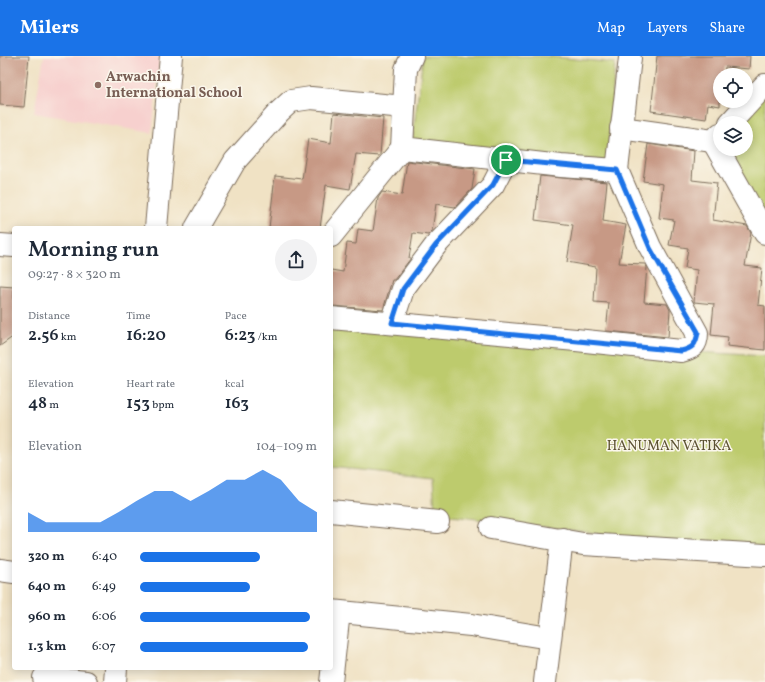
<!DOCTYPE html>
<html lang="en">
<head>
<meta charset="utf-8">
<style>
	body { margin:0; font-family:Vollkorn,serif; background:#f2f2f3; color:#1f2937; height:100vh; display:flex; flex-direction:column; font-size:15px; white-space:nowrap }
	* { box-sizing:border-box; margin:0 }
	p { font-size:13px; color:#747a83 }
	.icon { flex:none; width:22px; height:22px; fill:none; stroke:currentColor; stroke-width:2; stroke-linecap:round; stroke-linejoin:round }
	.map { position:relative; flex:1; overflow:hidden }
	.details { position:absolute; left:12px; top:170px; width:321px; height:444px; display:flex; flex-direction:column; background:#fff; border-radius:4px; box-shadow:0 2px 10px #0003 }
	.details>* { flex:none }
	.buttons { position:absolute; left:713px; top:12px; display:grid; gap:8px }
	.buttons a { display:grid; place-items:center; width:40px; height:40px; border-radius:50%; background:#fff; box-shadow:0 2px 10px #0003; font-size:20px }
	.pin { position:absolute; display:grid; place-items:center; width:34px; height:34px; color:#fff; margin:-17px; border:2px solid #fff; border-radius:50%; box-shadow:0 1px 4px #0007 }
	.round { display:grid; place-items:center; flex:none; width:42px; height:42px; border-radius:21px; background:#f2f2f3 }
	.summary { display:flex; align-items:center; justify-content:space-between; height:68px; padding:0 16px }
	h1 { font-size:22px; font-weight:600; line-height:30px }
	.stats { display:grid; grid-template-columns:repeat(3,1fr); gap:6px; height:68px; padding:4px 16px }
	.stats div { display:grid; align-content:center }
	.stats b { font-size:17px; font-weight:600 }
	.stats small { font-size:11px; font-weight:400 }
	.stats p { font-size:11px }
	.chart { height:112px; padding:8px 16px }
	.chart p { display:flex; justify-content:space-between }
	.chart svg { width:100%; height:72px; margin-top:4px; fill:#1a73e8; opacity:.7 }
	ul { padding:0 16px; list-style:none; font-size:13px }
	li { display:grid; grid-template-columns:64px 48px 1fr; align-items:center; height:30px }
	li i { height:10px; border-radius:5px; background:#1a73e8 }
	header { display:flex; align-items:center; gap:24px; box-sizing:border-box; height:56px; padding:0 20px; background:#1a73e8; color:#fff }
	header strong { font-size:19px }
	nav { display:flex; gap:22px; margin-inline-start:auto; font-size:14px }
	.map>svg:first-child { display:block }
	.built { fill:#f7d0ce }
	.green { fill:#bdcb6d; stroke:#7c7a46 }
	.building { fill:#c79985 }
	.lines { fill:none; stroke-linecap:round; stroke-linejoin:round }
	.minor-casing { stroke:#7a6a58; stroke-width:24 }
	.minor { stroke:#fff; stroke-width:22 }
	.route-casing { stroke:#fff; stroke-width:8 }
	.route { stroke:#1a73e8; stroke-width:5 }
	.education-dot { fill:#8d6e63; stroke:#fbf7ec; stroke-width:1.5 }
	.labels { text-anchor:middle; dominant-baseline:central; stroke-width:3; stroke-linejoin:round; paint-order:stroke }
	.education-label { font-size:14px; font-weight:bold; fill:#785e54; stroke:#fbf7ec; text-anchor:start }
	.park-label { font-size:14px; fill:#5c5232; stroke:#fbf7ec }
</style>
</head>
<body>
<header>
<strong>Milers</strong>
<nav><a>Map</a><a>Layers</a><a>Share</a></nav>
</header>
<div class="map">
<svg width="765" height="626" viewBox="0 0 765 626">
	<rect width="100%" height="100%" fill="#fbf7ec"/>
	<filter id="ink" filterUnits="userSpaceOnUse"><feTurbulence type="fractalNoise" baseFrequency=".025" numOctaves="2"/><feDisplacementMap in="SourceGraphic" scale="8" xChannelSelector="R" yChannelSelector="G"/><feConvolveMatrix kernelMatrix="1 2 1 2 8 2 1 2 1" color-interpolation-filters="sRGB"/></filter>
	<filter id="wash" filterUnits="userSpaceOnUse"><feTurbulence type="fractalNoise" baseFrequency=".012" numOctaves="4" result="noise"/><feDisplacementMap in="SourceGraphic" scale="16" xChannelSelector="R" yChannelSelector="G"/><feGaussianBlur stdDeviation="0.9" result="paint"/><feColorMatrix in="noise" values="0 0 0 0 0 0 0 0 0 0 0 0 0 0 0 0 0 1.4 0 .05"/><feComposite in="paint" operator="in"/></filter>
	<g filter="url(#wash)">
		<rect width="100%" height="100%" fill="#f0e2c4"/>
		<path class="built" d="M 44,0 L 160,0 L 152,77 L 34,57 Z"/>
		<g class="green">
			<path d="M 423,0 L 544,0 L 615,7 L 607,106 L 412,87 Z"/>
			<path d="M 765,28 L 765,192 L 713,85 L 720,93 L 746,93 L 746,67 L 729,67 Z"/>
			<path d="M 331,266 L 578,289 L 765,300 L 765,497 L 435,458 L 433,422 L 331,411 Z"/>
		</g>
		<g id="blocks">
			<g class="building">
				<path d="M 0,0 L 29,0 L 24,51 L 0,49 Z"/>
				<path d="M 657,0 L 750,0 L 749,13 L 725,11 L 724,19 L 720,19 L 720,50 L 708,48 L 706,63 L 651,55 Z"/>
				<path d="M 334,57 L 383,62 L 380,99 L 379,100 L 356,98 L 350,133 L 326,129 L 320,172 L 269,172 L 275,120 L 302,123 L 308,83 L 331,87 Z"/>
				<path d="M 648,88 L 694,95 L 692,124 L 717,127 L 713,164 L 747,170 L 751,177 L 745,210 L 762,212 L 758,249 L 765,250 L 765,294 L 727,290 L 728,281 L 711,279 L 714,248 L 694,246 L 697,214 L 685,212 L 688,192 L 669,189 L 674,164 L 659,162 L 663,128 L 643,125 Z"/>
				<path d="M 407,105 L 475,113 L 472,133 L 455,151 L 436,148 L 432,175 L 428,179 L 413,177 L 409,202 L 411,202 L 394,224 L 392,224 L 383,254 L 332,250 L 331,214 L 343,216 L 347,187 L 356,188 L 358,173 L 373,175 L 378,142 L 382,136 L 402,139 Z"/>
				<path d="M 540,120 L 607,126 L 603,165 L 626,169 L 619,207 L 645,208 L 647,211 L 644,246 L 667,248 L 670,254 L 668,281 L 606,275 L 609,247 L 594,246 L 596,211 L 567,206 L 573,169 L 535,164 Z"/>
				<path d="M 0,230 L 14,231 L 14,280 L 0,290 Z"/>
			</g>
		</g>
	</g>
	<g filter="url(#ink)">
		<use href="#blocks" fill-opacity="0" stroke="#7a6a58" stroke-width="1"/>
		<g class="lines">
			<defs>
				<g id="minor">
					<path d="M 412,0 L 406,13 L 402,92 L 561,110 L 617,114 L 630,2"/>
					<path d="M 730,67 L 765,29"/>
					<path d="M 621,72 L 713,85 L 720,78"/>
					<path d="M 713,85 L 765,177"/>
					<path d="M 156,172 L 171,0"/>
					<path d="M 196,172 L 235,105 L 279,56 L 291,45 L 311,42 L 404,51"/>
					<path d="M 331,180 L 402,92"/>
					<path d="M 0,189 L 14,190"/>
					<path d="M 331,262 L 576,284 L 681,295 C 693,292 697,289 697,277 L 650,191 L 617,114"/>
					<path d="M 392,267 L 403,233 L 436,189 L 493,129 L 506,104"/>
					<path d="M 331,455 L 438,466"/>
					<path d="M 491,472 L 583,488 L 765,499"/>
					<path d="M 0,514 L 14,516"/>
					<path d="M 331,555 L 471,569 L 549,582"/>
					<path d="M 44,622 L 86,626"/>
					<path d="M 115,626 L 116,612"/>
					<path d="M 331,626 L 339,556"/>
					<path d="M 545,626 L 562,483"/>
				</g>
			</defs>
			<use href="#minor" class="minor-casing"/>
			<use href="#minor" class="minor"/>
		</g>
	</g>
	<g class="lines" filter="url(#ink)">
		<defs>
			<path id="route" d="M 506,104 L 617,114 L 650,192 L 698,276 C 696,289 693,292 681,295 L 392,267 L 403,233 L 436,189 L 493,129 Z"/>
		</defs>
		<use href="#route" class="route-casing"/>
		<use href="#route" class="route"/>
	</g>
	<circle class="education-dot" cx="98" cy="29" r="4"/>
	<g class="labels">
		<g class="education-label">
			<text x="106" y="21">Arwachin<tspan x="106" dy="16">International School</tspan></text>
		</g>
		<g class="park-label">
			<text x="669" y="390">HANUMAN VATIKA</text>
		</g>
	</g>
</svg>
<div class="buttons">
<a><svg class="icon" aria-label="locate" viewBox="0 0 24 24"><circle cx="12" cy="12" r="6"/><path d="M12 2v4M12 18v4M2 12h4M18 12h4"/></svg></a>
<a><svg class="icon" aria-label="layers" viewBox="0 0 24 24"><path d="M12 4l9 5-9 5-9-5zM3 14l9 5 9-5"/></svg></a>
</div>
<div class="pin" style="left:506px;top:104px;background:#1e9e55"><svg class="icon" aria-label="arrive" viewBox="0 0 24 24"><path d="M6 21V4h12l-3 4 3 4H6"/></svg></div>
<section class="details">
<div class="summary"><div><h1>Morning run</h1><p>09:27 · 8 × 320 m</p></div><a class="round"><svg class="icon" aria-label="share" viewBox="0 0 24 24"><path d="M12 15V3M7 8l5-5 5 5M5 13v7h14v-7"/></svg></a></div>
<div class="stats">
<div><p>Distance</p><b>2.56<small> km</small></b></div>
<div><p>Time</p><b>16:20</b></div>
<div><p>Pace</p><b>6:23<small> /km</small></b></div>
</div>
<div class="stats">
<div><p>Elevation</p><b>48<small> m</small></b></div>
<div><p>Heart rate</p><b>153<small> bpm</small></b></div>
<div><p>kcal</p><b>163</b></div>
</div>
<div class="chart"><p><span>Elevation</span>104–109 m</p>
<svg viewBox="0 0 160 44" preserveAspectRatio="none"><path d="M0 44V32L10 38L20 38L30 38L40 38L50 32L60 25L70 19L80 19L90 25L100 19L110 12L120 12L130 6L140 12L150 25L160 32V44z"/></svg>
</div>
<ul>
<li><b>320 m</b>6:40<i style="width:68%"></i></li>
<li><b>640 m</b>6:49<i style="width:62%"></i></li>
<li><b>960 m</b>6:06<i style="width:96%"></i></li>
<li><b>1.3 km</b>6:07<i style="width:95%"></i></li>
</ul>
</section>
</div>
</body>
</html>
